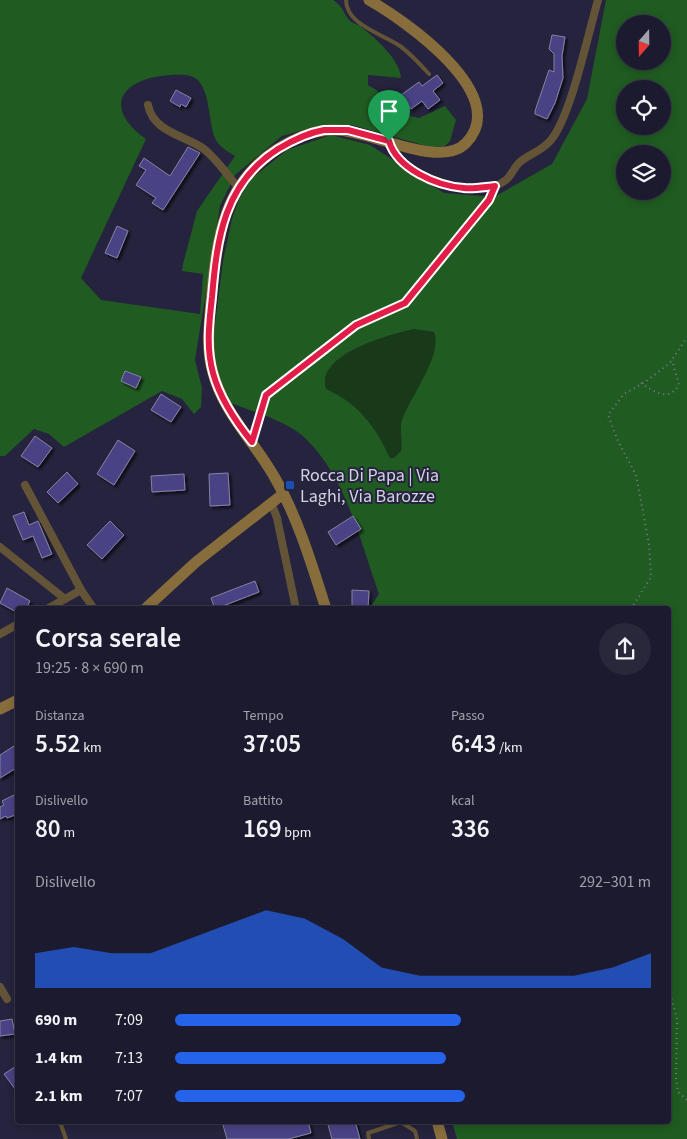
<!DOCTYPE html>
<html lang="it">
<head>
<meta charset="utf-8">
<style>
	body { margin:0; font-family:"Source Sans 3",sans-serif; background:#29273a; color:#f1f3f6; height:100vh; display:flex; flex-direction:column; font-size:19px; white-space:nowrap }
	* { box-sizing:border-box; margin:0 }
	p { font-size:16px; color:#a0a1aa }
	.icon { flex:none; width:28px; height:28px; fill:none; stroke:currentColor; stroke-width:2; stroke-linecap:round; stroke-linejoin:round }
	.map { position:relative; flex:1; overflow:hidden }
	.panel { position:absolute; left:15px; top:606px; width:656px; height:518px; display:flex; flex-direction:column; background:#1c1a2e; border-radius:5px; box-shadow:0 2px 8px #0003,0 0 0 1px #3a384a }
	.panel>* { flex:none }
	.needle { width:32px; rotate:200deg }
	.fabs { position:absolute; left:616px; top:15px; display:grid; gap:10px }
	.fabs a { display:grid; place-items:center; width:55px; height:55px; border-radius:50%; background:#1c1a2e; box-shadow:0 2px 8px #0003,0 0 0 1px #3a384a; font-size:25px }
	.pin { position:absolute; display:grid; place-items:center; width:42px; height:42px; color:#fff; margin:-51px -21px; border-radius:50% 50% 50% 0; rotate:-45deg; box-shadow:0 0 5px #0007 }
	.pin .icon { rotate:45deg }
	.round { display:grid; place-items:center; flex:none; width:52px; height:52px; border-radius:26px; background:#29273a }
	.head { display:flex; align-items:center; justify-content:space-between; height:85px; padding:0 20px }
	h1 { font-size:28px; font-weight:600; line-height:38px }
	.figures { display:grid; grid-template-columns:repeat(3,1fr); gap:8px; height:85px; padding:5px 20px }
	.figures div { display:grid; align-content:center }
	.figures b { font-size:25px; font-weight:600 }
	.figures small { font-size:14px; font-weight:400 }
	.figures p { font-size:14px }
	.chart { height:140px; padding:10px 20px }
	.chart p { display:flex; justify-content:space-between }
	.chart svg { width:100%; height:90px; margin-top:5px; fill:#2563eb; opacity:.7 }
	ul { padding:0 20px; list-style:none; font-size:16px }
	li { display:grid; grid-template-columns:80px 60px 1fr; align-items:center; height:38px }
	li i { height:12px; border-radius:6px; background:#2563eb }
	.map>svg:first-child { display:block }
	.green { fill:#183a18 }
	.forest { fill:#205b21; fill-rule:evenodd }
	.building { fill:#494285; stroke:#8483a4; filter:url(#shadow) }
	.lines { fill:none; stroke-linecap:round; stroke-linejoin:round }
	.path { stroke:#7d7c92; stroke-width:2; stroke-dasharray:1 4; stroke-linecap:butt }
	.lane { stroke:#645437; stroke-width:4 }
	.street { stroke:#645437; stroke-width:8 }
	.secondary { stroke:#876d3c; stroke-width:11 }
	.route-casing { stroke:#fff; stroke-width:10 }
	.route { stroke:#e11d48; stroke-width:6 }
	.transit-dot { fill:#1a4fb4; stroke:#25233d; stroke-width:2 }
	.labels { text-anchor:middle; dominant-baseline:central; stroke-width:4; stroke-linejoin:round; paint-order:stroke }
	.poi-label { font-size:18px; fill:#d2d2e4; stroke:#25233d; text-anchor:start }
</style>
</head>
<body>
<div class="map">
<svg width="687" height="1139" viewBox="0 0 687 1139">
	<defs>
		<filter id="shadow"><feDropShadow dx="2.5" dy="2.5" stdDeviation="1" flood-color="#0009"/></filter>
	</defs>
	<rect width="100%" height="100%" fill="#25233d"/>
	<path class="green" d="M 414,329 L 434,332 C 443,356 410,397 402,420 C 399,429 403,441 401,451 L 394,458 L 390,458 C 376,427 358,403 326,389 C 315,354 391,334 414,329 Z"/>
	<g class="forest">
		<path d="M 0,0 L 333,0 C 343,6 343,13 350,21 C 352,23 357,24 360,26 C 374,37 400,59 401,78 L 368,75 L 368,85 L 394,101 L 402,114 L 419,118 L 445,106 L 456,120 L 450,141 L 445,146 L 430,147 L 352,125 L 314,127 L 282,136 L 235,175 L 220,206 L 195,360 L 202,388 L 201,407 L 194,414 L 182,399 L 162,391 L 64,447 L 49,434 L 34,429 L 5,456 L 0,456 ZM 170,75 C 178,75 186,74 193,77 C 211,85 208,123 215,138 C 219,147 227,151 235,156 L 197,211 L 183,264 L 182,271 L 203,274 L 200,314 L 101,300 L 81,278 L 146,139 C 101,107 122,78 170,75 Z"/>
		<path d="M 606,0 L 687,0 L 687,1139 L 457,1139 L 452,1121 L 669,1121 L 669,609 L 369,609 L 379,594 C 360,541 347,479 306,439 C 290,422 252,411 230,403 L 216,371 L 213,340 L 223,261 L 232,219 L 239,199 L 252,178 L 287,150 L 331,135 L 370,145 L 444,193 L 494,197 L 552,164 L 587,99 ZM 625,24 L 662,24 L 662,61 L 625,61 ZM 625,89 L 662,89 L 662,126 L 625,126 ZM 625,154 L 662,154 L 662,191 L 625,191 ZM 414,329 L 434,332 C 443,355 410,397 402,420 C 399,429 403,441 401,451 L 394,458 L 390,458 C 376,427 358,403 326,389 C 315,354 391,334 414,329 Z"/>
	</g>
	<g class="building">
		<path d="M 552,35 L 565,37 L 562,56 L 563,78 L 555,103 L 547,119 L 535,114 L 535,111 L 549,70 L 554,72 L 554,54 L 549,49 Z"/>
		<path d="M 437,75 L 443,83 L 433,91 L 440,100 L 428,109 L 422,101 L 411,109 L 401,95 L 419,82 L 422,86 Z"/>
		<path d="M 176,90 L 191,98 L 186,107 L 181,104 L 180,107 L 170,101 Z"/>
		<path d="M 188,147 L 200,153 L 163,210 L 152,203 L 156,198 L 136,185 L 146,170 L 139,166 L 144,158 L 170,176 Z"/>
		<path d="M 117,226 L 128,231 L 117,258 L 105,253 Z"/>
		<path d="M 125,371 L 141,377 L 136,388 L 121,381 Z"/>
		<path d="M 161,394 L 181,407 L 171,422 L 151,410 Z"/>
		<path d="M 35,436 L 52,448 L 38,467 L 21,456 Z"/>
		<path d="M 118,440 L 135,451 L 114,485 L 97,474 Z"/>
		<path d="M 67,472 L 78,484 L 58,503 L 47,492 Z"/>
		<path d="M 228,473 L 230,505 L 210,506 L 209,474 Z"/>
		<path d="M 184,474 L 185,490 L 152,492 L 151,476 Z"/>
		<path d="M 24,512 L 29,525 L 38,521 L 52,554 L 42,558 L 33,536 L 23,540 L 13,516 Z"/>
		<path d="M 353,516 L 361,529 L 336,545 L 328,532 Z"/>
		<path d="M 110,521 L 124,535 L 102,559 L 87,545 Z"/>
		<path d="M 255,581 L 259,592 L 215,609 L 211,598 Z"/>
		<path d="M 7,588 L 30,601 L 26,609 L 18,609 L 18,613 L 0,603 Z"/>
		<path d="M 352,590 L 369,591 L 368,609 L 352,609 Z"/>
		<path d="M 14,746 L 18,751 L 18,767 L 0,778 L 0,755 Z"/>
		<path d="M 18,793 L 18,814 L 7,818 L 6,816 L 0,819 L 0,807 L 4,805 L 2,801 Z"/>
		<path d="M 12,1019 L 15,1034 L 0,1036 L 0,1021 Z"/>
		<path d="M 18,1065 L 18,1093 L 4,1074 Z"/>
		<path d="M 234,1121 L 308,1121 L 311,1133 L 288,1139 L 227,1139 L 223,1125 Z"/>
		<path d="M 327,1121 L 355,1121 L 360,1139 L 332,1139 Z"/>
	</g>
	<g class="lines">
		<g class="path">
			<path d="M 641,383 C 655,392 668,402 679,385 L 672,360"/>
			<path d="M 255,430 L 266,395 L 356,325 L 405,303 L 489,200 L 491,195"/>
			<path d="M 631,609 L 651,577 L 649,544 L 636,475 L 618,441 L 608,415 L 624,394 L 645,382 L 670,363 L 687,337"/>
			<path d="M 669,989 L 677,1019 L 676,1079 L 678,1092 L 687,1100"/>
		</g>
		<g class="lane">
			<path d="M 346,0 C 346,25 383,34 400,46 C 411,54 420,64 429,74"/>
			<path d="M 61,1125 L 66,1139"/>
			<path d="M 369,1139 L 368,1133 L 401,1122 L 415,1131 L 417,1139"/>
		</g>
		<g class="street">
			<path d="M 148,105 C 153,131 182,135 201,147 C 213,154 228,176 238,187"/>
			<path d="M 389,141 C 395,163 419,175 440,182 C 458,189 489,194 506,180 C 512,175 514,167 520,162 C 529,154 542,151 551,140 C 571,116 588,34 598,0"/>
			<path d="M 25,485 L 81,590"/>
			<path d="M 271,502 L 277,518 L 296,609"/>
			<path d="M 0,547 L 65,599 L 81,590 L 94,609"/>
			<path d="M 47,609 L 65,599"/>
			<path d="M 0,634 L 18,624"/>
			<path d="M 0,987 L 7,999"/>
		</g>
		<g class="secondary">
			<path d="M 145,609 L 196,562 L 283,494"/>
			<path d="M 326,609 C 312,565 298,518 275,478 C 255,442 224,414 213,373 C 206,350 209,325 211,301 C 217,237 223,180 284,145 C 300,136 317,129 336,130 C 370,130 440,170 466,143 C 513,95 404,20 369,0"/>
			<path d="M 0,709 L 18,700"/>
			<path d="M 437,1121 L 442,1139"/>
		</g>
	</g>
	<g class="lines">
		<defs>
			<path id="route" d="M 324,130 L 348,130 L 389,141 C 397,169 437,186 464,188 C 474,189 484,187 495,186 L 489,200 L 405,303 L 356,325 L 266,395 L 252,442 C 235,421 220,399 213,373 C 206,348 209,323 212,297 C 217,238 224,183 278,149 C 293,140 307,133 324,130 Z"/>
		</defs>
		<use href="#route" class="route-casing"/>
		<use href="#route" class="route"/>
	</g>
	<rect class="transit-dot" x="285" y="480" width="10" height="10" rx="2.5"/>
	<g class="labels">
		<g class="poi-label">
			<text x="300" y="475">Rocca Di Papa | Via<tspan x="300" dy="21">Laghi, Via Barozze</tspan></text>
		</g>
	</g>
</svg>
<div class="fabs">
<a><svg class="needle" viewBox="-14 -14 28 28"><path d="M0-13l5 13h-10z" fill="#e53935"/><path d="M0 13l5-13h-10z" fill="#a0a1aa"/></svg></a>
<a><svg class="icon" aria-label="locate" viewBox="0 0 24 24"><circle cx="12" cy="12" r="6"/><path d="M12 2v4M12 18v4M2 12h4M18 12h4"/></svg></a>
<a><svg class="icon" aria-label="layers" viewBox="0 0 24 24"><path d="M12 4l9 5-9 5-9-5zM3 14l9 5 9-5"/></svg></a>
</div>
<div class="pin" style="left:389px;top:141px;background:#1e9e55"><svg class="icon" aria-label="arrive" viewBox="0 0 24 24"><path d="M6 21V4h12l-3 4 3 4H6"/></svg></div>
<section class="panel">
<div class="head"><div><h1>Corsa serale</h1><p>19:25 · 8 × 690 m</p></div><a class="round"><svg class="icon" aria-label="share" viewBox="0 0 24 24"><path d="M12 15V3M7 8l5-5 5 5M5 13v7h14v-7"/></svg></a></div>
<div class="figures">
<div><p>Distanza</p><b>5.52<small> km</small></b></div>
<div><p>Tempo</p><b>37:05</b></div>
<div><p>Passo</p><b>6:43<small> /km</small></b></div>
</div>
<div class="figures">
<div><p>Dislivello</p><b>80<small> m</small></b></div>
<div><p>Battito</p><b>169<small> bpm</small></b></div>
<div><p>kcal</p><b>336</b></div>
</div>
<div class="chart"><p><span>Dislivello</span>292–301 m</p>
<svg viewBox="0 0 160 44" preserveAspectRatio="none"><path d="M0 44V27L10 24L20 27L30 27L40 20L50 13L60 6L70 10L80 20L90 34L100 38L110 38L120 38L130 38L140 38L150 34L160 27V44z"/></svg>
</div>
<ul>
<li><b>690 m</b>7:09<i style="width:60%"></i></li>
<li><b>1.4 km</b>7:13<i style="width:57%"></i></li>
<li><b>2.1 km</b>7:07<i style="width:61%"></i></li>
</ul>
</section>
</div>
</body>
</html>
